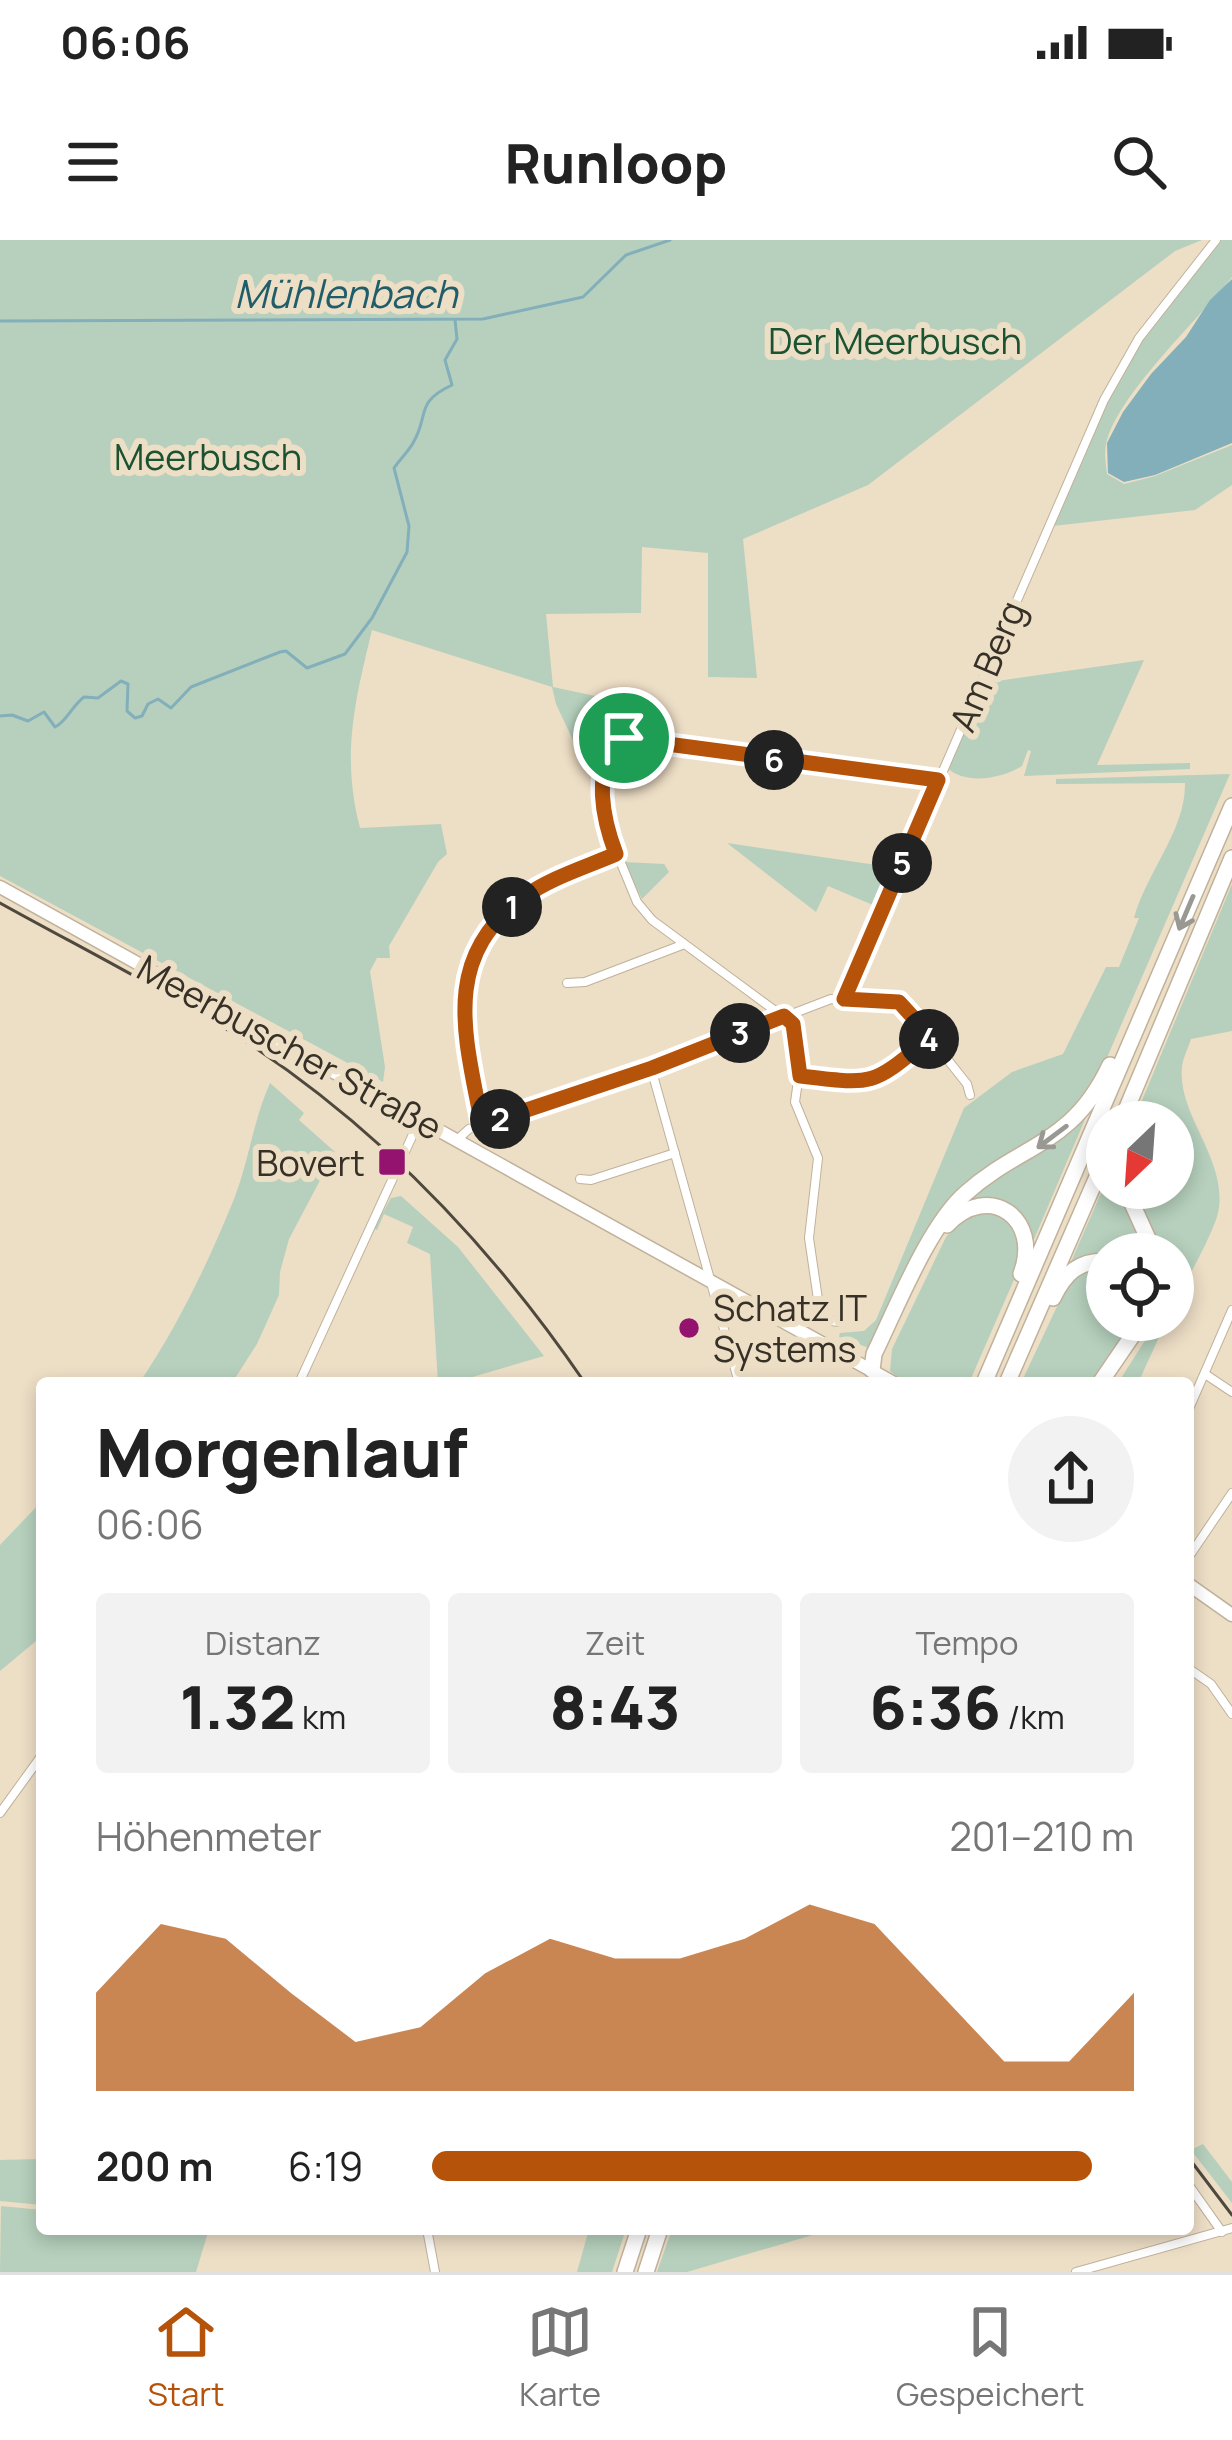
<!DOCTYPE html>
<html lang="de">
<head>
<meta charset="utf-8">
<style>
	body { margin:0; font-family:Manrope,sans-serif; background:#f2f2f2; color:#222; height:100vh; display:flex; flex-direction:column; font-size:45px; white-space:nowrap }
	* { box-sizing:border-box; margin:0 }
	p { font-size:39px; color:#767676 }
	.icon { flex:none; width:66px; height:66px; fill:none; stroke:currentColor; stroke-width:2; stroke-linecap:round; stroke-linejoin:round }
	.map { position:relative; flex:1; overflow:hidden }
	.panel { position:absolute; left:36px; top:1137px; width:1158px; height:858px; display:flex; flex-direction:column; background:#fff; border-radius:12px; box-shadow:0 6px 18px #0003 }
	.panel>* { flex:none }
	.needle { width:78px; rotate:205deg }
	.fabs { position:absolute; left:1086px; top:861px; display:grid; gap:24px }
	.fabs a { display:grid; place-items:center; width:108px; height:108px; border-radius:50%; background:#fff; box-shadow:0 6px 18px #0003; font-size:60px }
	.pin { position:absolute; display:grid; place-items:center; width:102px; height:102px; color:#fff; margin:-51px; border:6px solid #fff; border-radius:50%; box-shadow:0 3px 12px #0007 }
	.km { position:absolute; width:60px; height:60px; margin:-30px; border-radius:50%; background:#222; color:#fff; font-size:33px; line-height:60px; text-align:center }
	.round { display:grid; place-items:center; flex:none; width:126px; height:126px; border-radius:63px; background:#f2f2f2 }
	.overview { display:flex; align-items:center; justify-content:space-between; height:204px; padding:0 60px }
	h1 { font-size:66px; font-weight:800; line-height:90px }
	.metrics { display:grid; grid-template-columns:repeat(3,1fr); gap:18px; height:204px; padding:12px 60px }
	.metrics div { display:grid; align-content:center; border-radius:12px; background:#f2f2f2; text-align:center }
	.metrics b { font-size:60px; font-weight:800 }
	.metrics small { font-size:33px; font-weight:400 }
	.metrics p { font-size:33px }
	.chart { height:336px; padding:24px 60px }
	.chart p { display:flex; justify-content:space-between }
	.chart svg { width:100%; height:216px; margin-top:12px; fill:#b45309; opacity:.7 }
	ul { padding:0 60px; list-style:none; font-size:39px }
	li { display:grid; grid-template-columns:192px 144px 1fr; align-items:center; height:90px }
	li i { height:30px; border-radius:15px; background:#b45309 }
	.status { display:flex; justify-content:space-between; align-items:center; height:84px; padding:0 60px; background:#fff; direction:ltr }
	.status svg { height:33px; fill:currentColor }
	header { display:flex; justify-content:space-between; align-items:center; height:156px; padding:0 60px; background:#fff; font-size:54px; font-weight:800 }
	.menu { display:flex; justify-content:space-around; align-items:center; height:168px; border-top:3px solid #e0e0e0; background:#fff; font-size:33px; color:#767676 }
	.menu a { display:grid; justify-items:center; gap:6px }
	.menu .current { color:#b45309 }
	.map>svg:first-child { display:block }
	.green { fill:#b6d0bd }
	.water { fill:#82afba }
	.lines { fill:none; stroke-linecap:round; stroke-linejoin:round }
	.stream { stroke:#82afba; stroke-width:3 }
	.minor-casing { stroke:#c0b19b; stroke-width:10 }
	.secondary-casing { stroke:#c0b19b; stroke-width:15 }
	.motorway-casing { stroke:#c0b19b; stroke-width:18 }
	.minor { stroke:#fff; stroke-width:8 }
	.secondary { stroke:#fff; stroke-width:12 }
	.motorway { stroke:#fff; stroke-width:15 }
	.tram { stroke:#4f483d; stroke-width:3 }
	.oneway { stroke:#9a9893 }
	.route-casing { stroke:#fff; stroke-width:24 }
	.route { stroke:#b45309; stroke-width:15 }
	.poi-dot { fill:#93136e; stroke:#eddec6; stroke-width:4.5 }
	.labels { text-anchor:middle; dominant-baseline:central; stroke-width:12; stroke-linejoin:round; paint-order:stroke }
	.park-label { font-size:36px; fill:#1b5231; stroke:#eddec6 }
	.street-label { font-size:36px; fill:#363027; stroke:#eddec6 }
	.poi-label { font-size:36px; fill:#363027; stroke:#eddec6; text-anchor:end }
	.water-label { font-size:39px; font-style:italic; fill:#205d6a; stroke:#eddec6 }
</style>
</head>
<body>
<div class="status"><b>06:06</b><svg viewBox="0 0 49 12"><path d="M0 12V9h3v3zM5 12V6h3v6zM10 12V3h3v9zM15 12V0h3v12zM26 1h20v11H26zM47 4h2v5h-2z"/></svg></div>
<header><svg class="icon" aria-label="menu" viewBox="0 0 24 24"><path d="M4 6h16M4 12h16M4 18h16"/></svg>Runloop<svg class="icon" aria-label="search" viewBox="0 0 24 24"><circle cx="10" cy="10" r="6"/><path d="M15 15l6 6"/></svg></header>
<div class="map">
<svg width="1232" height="2032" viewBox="0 0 1232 2032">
	<rect width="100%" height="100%" fill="#eddec6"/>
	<g class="green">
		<path d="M 0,0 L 1202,0 L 1175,11 L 868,245 L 743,299 L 757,438 L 708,437 L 708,313 L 642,307 L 641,373 L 546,374 L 553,447 L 609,459 L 599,529 L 587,530 L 556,464 L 552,447 L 372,390 C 355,461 341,515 360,588 L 441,584 L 447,614 L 438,622 L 389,706 L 390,718 L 377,718 L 370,731 L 385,827 L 383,842 L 0,636 Z"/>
		<path d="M 1220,0 L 1232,0 L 1232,37 C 1202,76 1114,158 1106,205 C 1104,213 1106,225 1107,234 L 1124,244 L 1155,236 L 1232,205 L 1232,245 L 1195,270 L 1053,286 L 1107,161 L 1142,100 Z"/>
		<path d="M 1144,420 L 1097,525 L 1190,523 L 1190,529 L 1024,536 L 1031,511 L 1028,510 L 1022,526 C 1001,539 966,545 947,528 L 983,443 Z"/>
		<path d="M 1230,534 L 1099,836 L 1059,886 L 979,936 L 869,1108 L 839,1097 L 840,1093 L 864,1091 L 876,1080 L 964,868 L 1012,832 L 1063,814 L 1106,727 L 1119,727 L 1139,678 L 1134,678 C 1146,633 1186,590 1185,543 L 1056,544 L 1056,539 Z"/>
		<path d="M 727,603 L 897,628 L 880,668 L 828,646 L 816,672 Z"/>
		<path d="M 623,622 L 664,624 L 669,632 L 642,659 Z"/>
		<path d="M 1232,644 L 1232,791 L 1191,799 C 1188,808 1183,818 1182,827 C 1177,876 1229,920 1218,973 C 1212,997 1185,1042 1173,1067 L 1173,1014 L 1162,1014 L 1131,948 L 1173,948 L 1173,882 L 1133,882 Z"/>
		<path d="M 270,843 L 304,873 L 299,880 L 335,912 L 289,999 L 280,1032 L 279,1055 L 257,1104 L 232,1143 L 139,1143 C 177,1088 209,1021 234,959 C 249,921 253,881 270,843 Z"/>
		<path d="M 1091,865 L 1032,1004 L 1012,970 L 956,968 Z"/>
		<path d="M 1107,939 L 1107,948 L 1121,948 L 1153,1014 L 1107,1014 L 1068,1029 Z"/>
		<path d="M 401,956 L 458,1007 L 544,1116 L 452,1143 L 438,1143 L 430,1014 L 407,1003 L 413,987 L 384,974 L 377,990 L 374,988 L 391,958 Z"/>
		<path d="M 984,970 L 1004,976 L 1017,989 L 1020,1026 L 969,1143 L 906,1143 L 890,1131 L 892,1109 L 946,997 L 959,982 Z"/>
		<path d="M 1107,1027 L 1107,1080 L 1137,1080 L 1096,1143 L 1021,1143 L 1069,1041 L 1088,1028 Z"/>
		<path d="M 1158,1080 L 1167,1080 L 1138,1143 L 1118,1143 Z"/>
		<path d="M 42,1261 L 42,1396 L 0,1431 L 0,1305 Z"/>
		<path d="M 1203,1904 L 1232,1942 L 1232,1963 L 1191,1910 Z"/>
		<path d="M 42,1919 L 42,1965 L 0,1961 L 0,1920 Z"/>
		<path d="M 1,1966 L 42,1970 L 42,1989 L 209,1989 L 196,2032 L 0,2032 Z"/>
		<path d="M 589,1989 L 626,1989 L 612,2032 L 577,2032 Z"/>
		<path d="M 672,1989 L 833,1989 L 687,2032 L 657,2032 Z"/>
	</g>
	<path class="water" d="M 1232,39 L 1232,203 L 1155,235 L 1124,242 L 1108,233 L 1107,203 L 1123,172 L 1151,134 L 1186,97 L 1210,60 Z"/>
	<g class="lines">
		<g class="stream">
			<path d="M 0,81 L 483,79 L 583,57 L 626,15 L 670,0"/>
			<path d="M 0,476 L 12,475 L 28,481 L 44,472 L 55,487 C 66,482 72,466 84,457 L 98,458 L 121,441 L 128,444 L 127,471 L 135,478 L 142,476 L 148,464 L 158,459 L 171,468 L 191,447 L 280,412 L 286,411 L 307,428 L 345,414 L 372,378 L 407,312 L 409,286 L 394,228 C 400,219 408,212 413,203 C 430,174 414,163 452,145 L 445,120 L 457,99 L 455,80"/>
		</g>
		<defs>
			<g id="minor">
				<path d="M 567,743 L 585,742 L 682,705"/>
				<path d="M 844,759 L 1104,160 L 1139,98 L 1216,0"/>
				<path d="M 651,828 L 739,1143"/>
				<path d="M 800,836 C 877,845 870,845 931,797"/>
				<path d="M 481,885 C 476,855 467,825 464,794 C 450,683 532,651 616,614"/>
				<path d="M 457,900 L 469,889 L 651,828 L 831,759 L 889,760 L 905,766 L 967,844 L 970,855"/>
				<path d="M 580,939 L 591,940 L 675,913"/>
				<path d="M 840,1082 L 821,1080 L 809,998 L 818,918 L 795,862 L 800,827 L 793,784 L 652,680 L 637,662 L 602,577 L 607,496 L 938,540"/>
				<path d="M 1205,1134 L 1232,1152"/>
				<path d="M 299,1143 L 420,879"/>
				<path d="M 1188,1171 L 1232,1070"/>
				<path d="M 1188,1318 L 1232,1253"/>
				<path d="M 1188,1428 L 1211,1444 L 1232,1474"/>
				<path d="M 0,1573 L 42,1515"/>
				<path d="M 1188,1944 L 1222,1992"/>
				<path d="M 427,1989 L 435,2032"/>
				<path d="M 1076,2032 L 1232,1988"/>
			</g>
			<g id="secondary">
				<path d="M 0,647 L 894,1143"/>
				<path d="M 1188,1344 L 1232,1375"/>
			</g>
			<g id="motorway">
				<path d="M 1121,882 L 1232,618"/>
				<path d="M 1125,948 L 1155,1014"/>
				<path d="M 947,985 C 989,941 1042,978 1021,1034"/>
				<path d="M 1053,1058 C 1065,1033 1079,1020 1107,1021"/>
				<path d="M 872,1130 L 874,1114 C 896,1069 929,985 966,953 C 1022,903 1072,906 1110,825"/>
				<path d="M 984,1143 L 1232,566"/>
				<path d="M 1007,1143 L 1107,914"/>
				<path d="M 1100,1143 L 1143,1080"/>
				<path d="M 625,2032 L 639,1989"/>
				<path d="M 646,2032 L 660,1989"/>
			</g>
		</defs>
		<use href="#minor" class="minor-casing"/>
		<use href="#secondary" class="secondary-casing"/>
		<use href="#motorway" class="motorway-casing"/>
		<use href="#minor" class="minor"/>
		<use href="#secondary" class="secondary"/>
		<use href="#motorway" class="motorway"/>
		<g class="tram">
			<path d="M 0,663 C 74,704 151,743 223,787 C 370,878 488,1001 585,1143"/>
			<path d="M 1188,1917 L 1232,1975"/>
		</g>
	</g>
	<defs><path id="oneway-shaft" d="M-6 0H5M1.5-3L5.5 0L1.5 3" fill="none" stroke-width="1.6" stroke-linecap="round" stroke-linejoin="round" transform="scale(3)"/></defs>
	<g class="oneway">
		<use href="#oneway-shaft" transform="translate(1186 673) rotate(113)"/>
		<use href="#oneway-shaft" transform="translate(1052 897) rotate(143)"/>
	</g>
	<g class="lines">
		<defs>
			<path id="route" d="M 607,496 L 938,540 L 844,759 L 899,762 L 931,797 C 871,846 877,845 800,836 L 793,784 L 784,776 L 652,828 L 482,885 C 466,799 439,718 524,657 C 550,638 586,627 616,614 C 598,566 601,545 607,496 Z"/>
		</defs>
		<use href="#route" class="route-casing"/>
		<use href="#route" class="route"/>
	</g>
	<g class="poi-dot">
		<rect x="377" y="907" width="30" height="30" rx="6"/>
		<circle cx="689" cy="1088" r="12"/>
	</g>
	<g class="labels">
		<g class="park-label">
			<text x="895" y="100">Der Meerbusch</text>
			<text x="208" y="216">Meerbusch</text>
		</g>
		<g class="street-label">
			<text transform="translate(987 426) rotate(-67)">Am Berg</text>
			<text transform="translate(290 807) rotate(29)">Meerbuscher Straße</text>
		</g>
		<g class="poi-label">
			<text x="365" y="922">Bovert</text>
			<text x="713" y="1067" text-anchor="start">Schatz IT<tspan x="713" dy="41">Systems</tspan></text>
		</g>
		<g class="water-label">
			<text x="346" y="53">Mühlenbach</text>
		</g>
	</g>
</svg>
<div class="fabs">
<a><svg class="needle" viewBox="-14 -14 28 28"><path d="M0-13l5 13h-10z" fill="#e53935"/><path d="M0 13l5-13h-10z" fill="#767676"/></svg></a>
<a><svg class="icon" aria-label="locate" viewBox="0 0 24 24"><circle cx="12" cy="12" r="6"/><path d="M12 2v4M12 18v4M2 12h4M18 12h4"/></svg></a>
</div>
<div class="pin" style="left:624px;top:498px;background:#1e9e55"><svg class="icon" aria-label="arrive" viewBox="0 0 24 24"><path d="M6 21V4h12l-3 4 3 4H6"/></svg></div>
<b class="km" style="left:512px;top:667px">1</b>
<b class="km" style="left:500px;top:879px">2</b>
<b class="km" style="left:740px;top:793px">3</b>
<b class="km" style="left:929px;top:799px">4</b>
<b class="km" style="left:902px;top:623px">5</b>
<b class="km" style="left:774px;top:520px">6</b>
<section class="panel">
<div class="overview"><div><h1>Morgenlauf</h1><p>06:06</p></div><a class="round"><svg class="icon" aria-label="share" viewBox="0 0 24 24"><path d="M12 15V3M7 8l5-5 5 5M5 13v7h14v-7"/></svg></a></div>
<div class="metrics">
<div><p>Distanz</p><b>1.32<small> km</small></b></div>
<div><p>Zeit</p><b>8:43</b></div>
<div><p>Tempo</p><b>6:36<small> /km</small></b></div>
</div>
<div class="chart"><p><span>Höhenmeter</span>201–210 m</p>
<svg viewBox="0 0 160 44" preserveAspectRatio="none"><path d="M0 44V24L10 10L20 13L30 24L40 34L50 31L60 20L70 13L80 17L90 17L100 13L110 6L120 10L130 24L140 38L150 38L160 24V44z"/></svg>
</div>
<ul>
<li><b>200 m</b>6:19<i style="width:94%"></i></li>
</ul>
</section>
</div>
<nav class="menu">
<a class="current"><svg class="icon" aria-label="home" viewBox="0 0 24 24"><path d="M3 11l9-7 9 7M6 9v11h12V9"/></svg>Start</a>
<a><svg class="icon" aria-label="map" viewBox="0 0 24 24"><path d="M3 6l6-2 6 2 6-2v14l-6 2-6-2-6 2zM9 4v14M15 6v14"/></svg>Karte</a>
<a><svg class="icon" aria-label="saved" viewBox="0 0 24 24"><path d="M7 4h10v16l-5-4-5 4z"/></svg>Gespeichert</a>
</nav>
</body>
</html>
